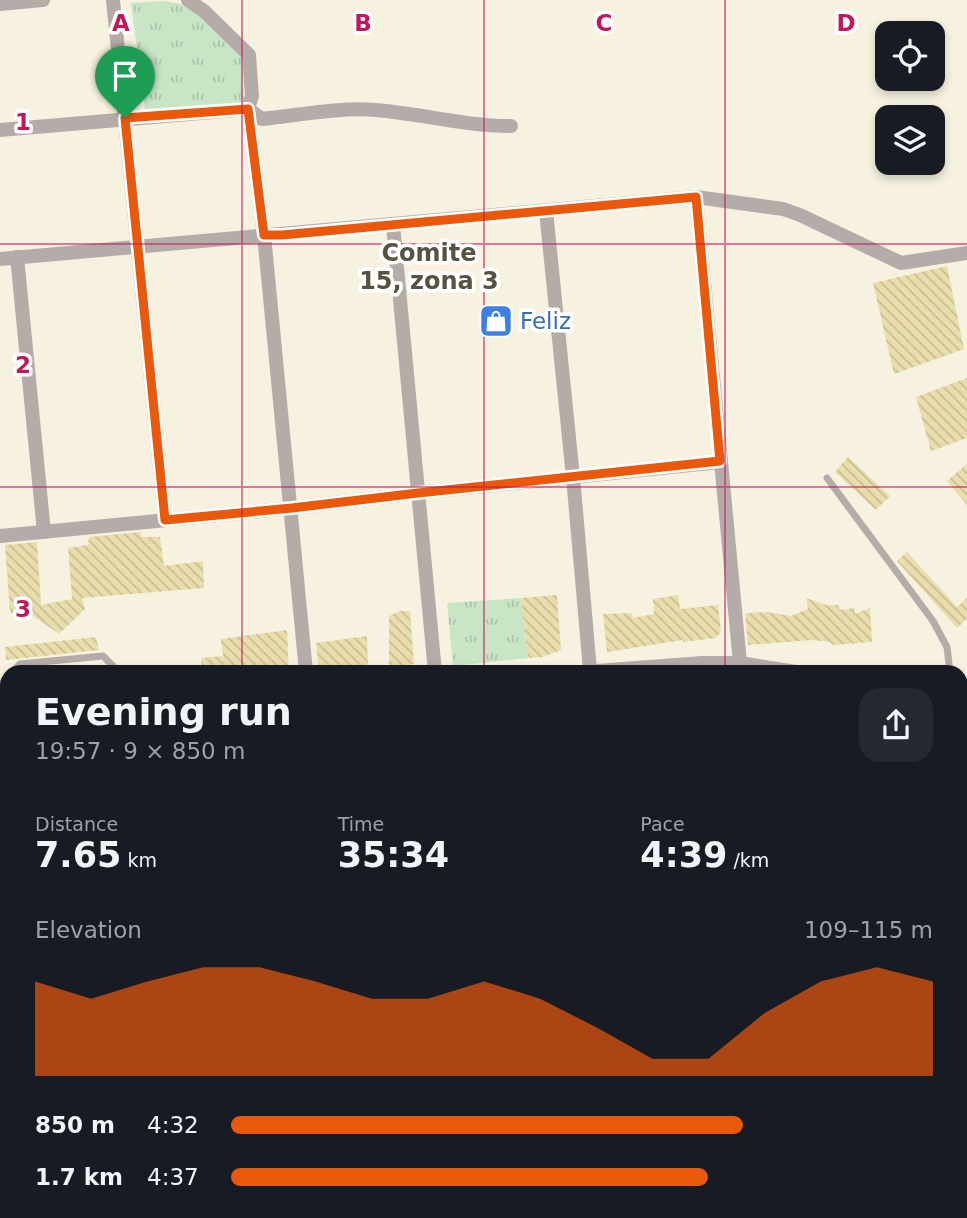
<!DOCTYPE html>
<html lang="en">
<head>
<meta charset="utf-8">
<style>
	body { margin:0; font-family:"DejaVu Sans",sans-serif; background:#242831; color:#f1f3f6; height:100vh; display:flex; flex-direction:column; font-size:26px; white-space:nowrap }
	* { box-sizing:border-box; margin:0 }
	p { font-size:23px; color:#9ea1a6 }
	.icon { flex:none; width:38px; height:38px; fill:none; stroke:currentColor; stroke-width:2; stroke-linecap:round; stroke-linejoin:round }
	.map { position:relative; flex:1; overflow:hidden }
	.sheet { position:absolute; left:0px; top:665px; width:968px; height:553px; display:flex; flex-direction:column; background:#171b24; border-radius:21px 21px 0 0; box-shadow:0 4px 10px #0003 }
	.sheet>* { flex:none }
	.controls { position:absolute; left:875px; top:21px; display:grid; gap:14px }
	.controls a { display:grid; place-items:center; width:70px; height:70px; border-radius:14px; background:#171b24; box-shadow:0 4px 10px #0003; font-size:35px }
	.pin { position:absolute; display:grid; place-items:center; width:60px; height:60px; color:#fff; margin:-72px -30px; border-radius:50% 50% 50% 0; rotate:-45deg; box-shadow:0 0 7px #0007 }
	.pin .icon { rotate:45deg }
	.round { display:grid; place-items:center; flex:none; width:74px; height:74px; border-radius:21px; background:#242831 }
	.overview { display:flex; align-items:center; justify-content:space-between; height:119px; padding:0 35px }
	h1 { font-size:38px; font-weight:700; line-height:52px }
	.figures { display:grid; grid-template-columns:repeat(3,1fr); gap:10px; height:119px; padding:7px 35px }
	.figures div { display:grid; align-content:center }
	.figures b { font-size:35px; font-weight:700 }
	.figures small { font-size:19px; font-weight:400 }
	.figures p { font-size:19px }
	.chart { height:196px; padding:14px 35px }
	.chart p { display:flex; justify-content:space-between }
	.chart svg { width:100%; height:126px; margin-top:7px; fill:#ea580c; opacity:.7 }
	ul { padding:0 35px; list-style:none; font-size:23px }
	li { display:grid; grid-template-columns:112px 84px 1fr; align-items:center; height:52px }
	li i { height:18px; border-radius:9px; background:#ea580c }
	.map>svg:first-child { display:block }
	.grass { fill:url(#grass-tufts) }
	.building { fill:url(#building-back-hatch) }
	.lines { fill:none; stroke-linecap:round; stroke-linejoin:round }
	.lane { stroke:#b5acaa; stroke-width:7 }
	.street { stroke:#b5acaa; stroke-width:14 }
	.secondary { stroke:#988a87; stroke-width:21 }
	.highway { stroke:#705d59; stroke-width:21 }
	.route-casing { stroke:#fff; stroke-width:14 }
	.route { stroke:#ea580c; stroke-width:9 }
	.grid { fill:none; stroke:#c2185b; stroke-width:2; stroke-opacity:0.55 }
	.labels { text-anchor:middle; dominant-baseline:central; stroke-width:7; stroke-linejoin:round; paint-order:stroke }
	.shop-label { font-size:23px; fill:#366cbe; stroke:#fff; text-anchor:start }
	.neighbourhood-label { font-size:24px; font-weight:bold; fill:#565342; stroke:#fff }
	.grid-label { font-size:23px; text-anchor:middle; font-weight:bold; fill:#c2185b; stroke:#fff; stroke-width:7; stroke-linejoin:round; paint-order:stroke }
</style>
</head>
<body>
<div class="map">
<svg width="967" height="1218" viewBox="0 0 967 1218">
	<defs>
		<pattern id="grass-tufts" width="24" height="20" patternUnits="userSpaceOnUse" patternTransform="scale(1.75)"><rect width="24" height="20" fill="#c8e5c6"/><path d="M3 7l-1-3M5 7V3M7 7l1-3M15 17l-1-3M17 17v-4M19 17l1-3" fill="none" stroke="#acc4aa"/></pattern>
		<pattern id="building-back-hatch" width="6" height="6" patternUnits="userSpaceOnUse" patternTransform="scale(1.75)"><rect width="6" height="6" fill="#e8ddab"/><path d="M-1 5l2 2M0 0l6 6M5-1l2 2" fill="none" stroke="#c7be93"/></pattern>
	</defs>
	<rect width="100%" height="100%" fill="#f6f2df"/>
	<g class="grass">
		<path d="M 163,1 L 181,4 L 199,15 L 242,56 L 244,102 L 145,109 L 131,3 Z"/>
		<path d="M 521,598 L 528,658 L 453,666 L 447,603 Z"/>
	</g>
	<g class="building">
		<path d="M 947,266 L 964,349 L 894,374 L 873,283 Z"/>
		<path d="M 967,378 L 967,438 L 931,451 L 916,397 Z"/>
		<path d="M 848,457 L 890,496 L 876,510 L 835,472 Z"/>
		<path d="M 967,464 L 967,505 L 947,481 Z"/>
		<path d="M 141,532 L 141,537 L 160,537 L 164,566 L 203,561 L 204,588 L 82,598 L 85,609 L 59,634 L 29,613 L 10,613 L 5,545 L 37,542 L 41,605 L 72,599 L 68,548 L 88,545 L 89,537 Z"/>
		<path d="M 907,552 L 957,607 L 967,598 L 967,619 L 957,628 L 897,561 Z"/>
		<path d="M 557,595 L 561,650 L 543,657 L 528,658 L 521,598 Z"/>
		<path d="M 678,595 L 680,609 L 718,605 L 721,632 L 716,638 L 683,642 L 683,640 L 607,652 L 603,614 L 632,613 L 633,618 L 654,614 L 653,599 Z"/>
		<path d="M 806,598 L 826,605 L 838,605 L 840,610 L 855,608 L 855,614 L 870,608 L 872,642 L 833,645 L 830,642 L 812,640 L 748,645 L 745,613 L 767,612 L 791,616 L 808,609 Z"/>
		<path d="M 400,611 L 410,611 L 414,664 L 389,668 L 389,616 Z"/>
		<path d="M 287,630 L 289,672 L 202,672 L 201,658 L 223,656 L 221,639 Z"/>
		<path d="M 367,636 L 368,669 L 319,672 L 316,643 Z"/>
		<path d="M 96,637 L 99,650 L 6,660 L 5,647 Z"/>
		<path d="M 76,665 L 77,672 L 26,672 L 26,670 Z"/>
	</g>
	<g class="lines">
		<g class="lane">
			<path d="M 827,478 L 933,621 L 947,647 L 950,672"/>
			<path d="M 12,672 L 20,664 L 103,656 L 119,672"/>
			<path d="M 0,685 L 7,678"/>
		</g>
		<g class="street">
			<path d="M 113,0 L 165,520"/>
			<path d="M 188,0 L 204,11 L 249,55 L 252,96 L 248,109 L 264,235 L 306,672"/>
			<path d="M 0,4 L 43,0"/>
			<path d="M 0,130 L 248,109 L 262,119 C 300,115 339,107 376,110 C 422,114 465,126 511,126"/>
			<path d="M 696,197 L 740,663"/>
			<path d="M 546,211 L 573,477 L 590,670"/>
			<path d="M 393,225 L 435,672"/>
			<path d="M 17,257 L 44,532"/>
			<path d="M 0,259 L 696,197 L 783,209 L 800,215 L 901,263 L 967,253"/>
			<path d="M 0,536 L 292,508 L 418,493 L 720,462"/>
			<path d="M 584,672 L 702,663 L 740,663 L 796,672"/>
			<path d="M 0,726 L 7,726"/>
			<path d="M 0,1138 L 7,1138"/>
			<path d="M 15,1218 L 15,1211"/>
			<path d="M 29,1218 L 29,1211"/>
			<path d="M 259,1218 L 259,1211"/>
			<path d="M 274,1218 L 274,1211"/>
			<path d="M 510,1218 L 510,1211"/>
		</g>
		<g class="secondary">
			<path d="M 0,939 L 7,939"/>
			<path d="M 961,952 L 967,952"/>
			<path d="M 0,1007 L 7,1007"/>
			<path d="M 961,1015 L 967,1015"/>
			<path d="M 775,1218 L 775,1211"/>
		</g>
		<g class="highway">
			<path d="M 961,709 L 967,709"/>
			<path d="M 0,756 L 7,756"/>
		</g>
	</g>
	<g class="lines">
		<defs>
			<path id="route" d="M 248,109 L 264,235 L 282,235 L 696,197 L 720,461 L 418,493 L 292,508 L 165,520 L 125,118 Z"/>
		</defs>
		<use href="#route" class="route-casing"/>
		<use href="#route" class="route"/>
	</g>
	<path class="grid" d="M 242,0 L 242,672M 484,0 L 484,672M 725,0 L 725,672M 0,244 L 967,244M 0,487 L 967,487M 0,731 L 7,731M 961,731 L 967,731M 0,974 L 7,974M 961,974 L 967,974M 242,1211 L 242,1218M 484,1211 L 484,1218M 725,1211 L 725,1218"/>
	<defs>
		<symbol id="shop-square" viewBox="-11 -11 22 22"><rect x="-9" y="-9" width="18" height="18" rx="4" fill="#3f7fe0" stroke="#fff"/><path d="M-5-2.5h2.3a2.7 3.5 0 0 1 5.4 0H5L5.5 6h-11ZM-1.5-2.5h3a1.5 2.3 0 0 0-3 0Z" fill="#fff"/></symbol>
	</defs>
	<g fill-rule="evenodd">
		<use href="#shop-square" x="477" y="302" width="38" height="38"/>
	</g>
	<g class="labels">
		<g class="shop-label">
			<text x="520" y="321">Feliz</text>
		</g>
		<g class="neighbourhood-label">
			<text x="429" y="253">Comite<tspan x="429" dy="28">15, zona 3</tspan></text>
		</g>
	</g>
	<g class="grid-label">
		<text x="121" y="31">A</text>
		<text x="363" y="31">B</text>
		<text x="604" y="31">C</text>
		<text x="846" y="31">D</text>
		<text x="23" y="130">1</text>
		<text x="23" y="373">2</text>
		<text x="23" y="617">3</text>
	</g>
</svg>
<div class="controls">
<a><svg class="icon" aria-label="locate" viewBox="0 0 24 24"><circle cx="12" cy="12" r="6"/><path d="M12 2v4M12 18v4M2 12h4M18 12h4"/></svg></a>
<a><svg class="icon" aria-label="layers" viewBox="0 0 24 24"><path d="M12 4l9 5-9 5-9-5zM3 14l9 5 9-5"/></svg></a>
</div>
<div class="pin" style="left:125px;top:118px;background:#1e9e55"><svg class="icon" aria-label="arrive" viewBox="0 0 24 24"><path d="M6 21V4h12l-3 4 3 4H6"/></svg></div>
<section class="sheet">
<div class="overview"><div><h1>Evening run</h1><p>19:57 · 9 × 850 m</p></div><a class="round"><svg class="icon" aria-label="share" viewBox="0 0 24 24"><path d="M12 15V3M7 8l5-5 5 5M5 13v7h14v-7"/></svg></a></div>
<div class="figures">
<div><p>Distance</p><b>7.65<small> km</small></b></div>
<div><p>Time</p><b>35:34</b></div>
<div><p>Pace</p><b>4:39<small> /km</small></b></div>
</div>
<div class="chart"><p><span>Elevation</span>109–115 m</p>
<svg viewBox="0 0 160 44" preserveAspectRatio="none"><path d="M0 44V11L10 17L20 11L30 6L40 6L50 11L60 17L70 17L80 11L90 17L100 27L110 38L120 38L130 22L140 11L150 6L160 11V44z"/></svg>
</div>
<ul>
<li><b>850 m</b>4:32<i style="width:73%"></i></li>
<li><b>1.7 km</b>4:37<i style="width:68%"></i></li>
</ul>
</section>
</div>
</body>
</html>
